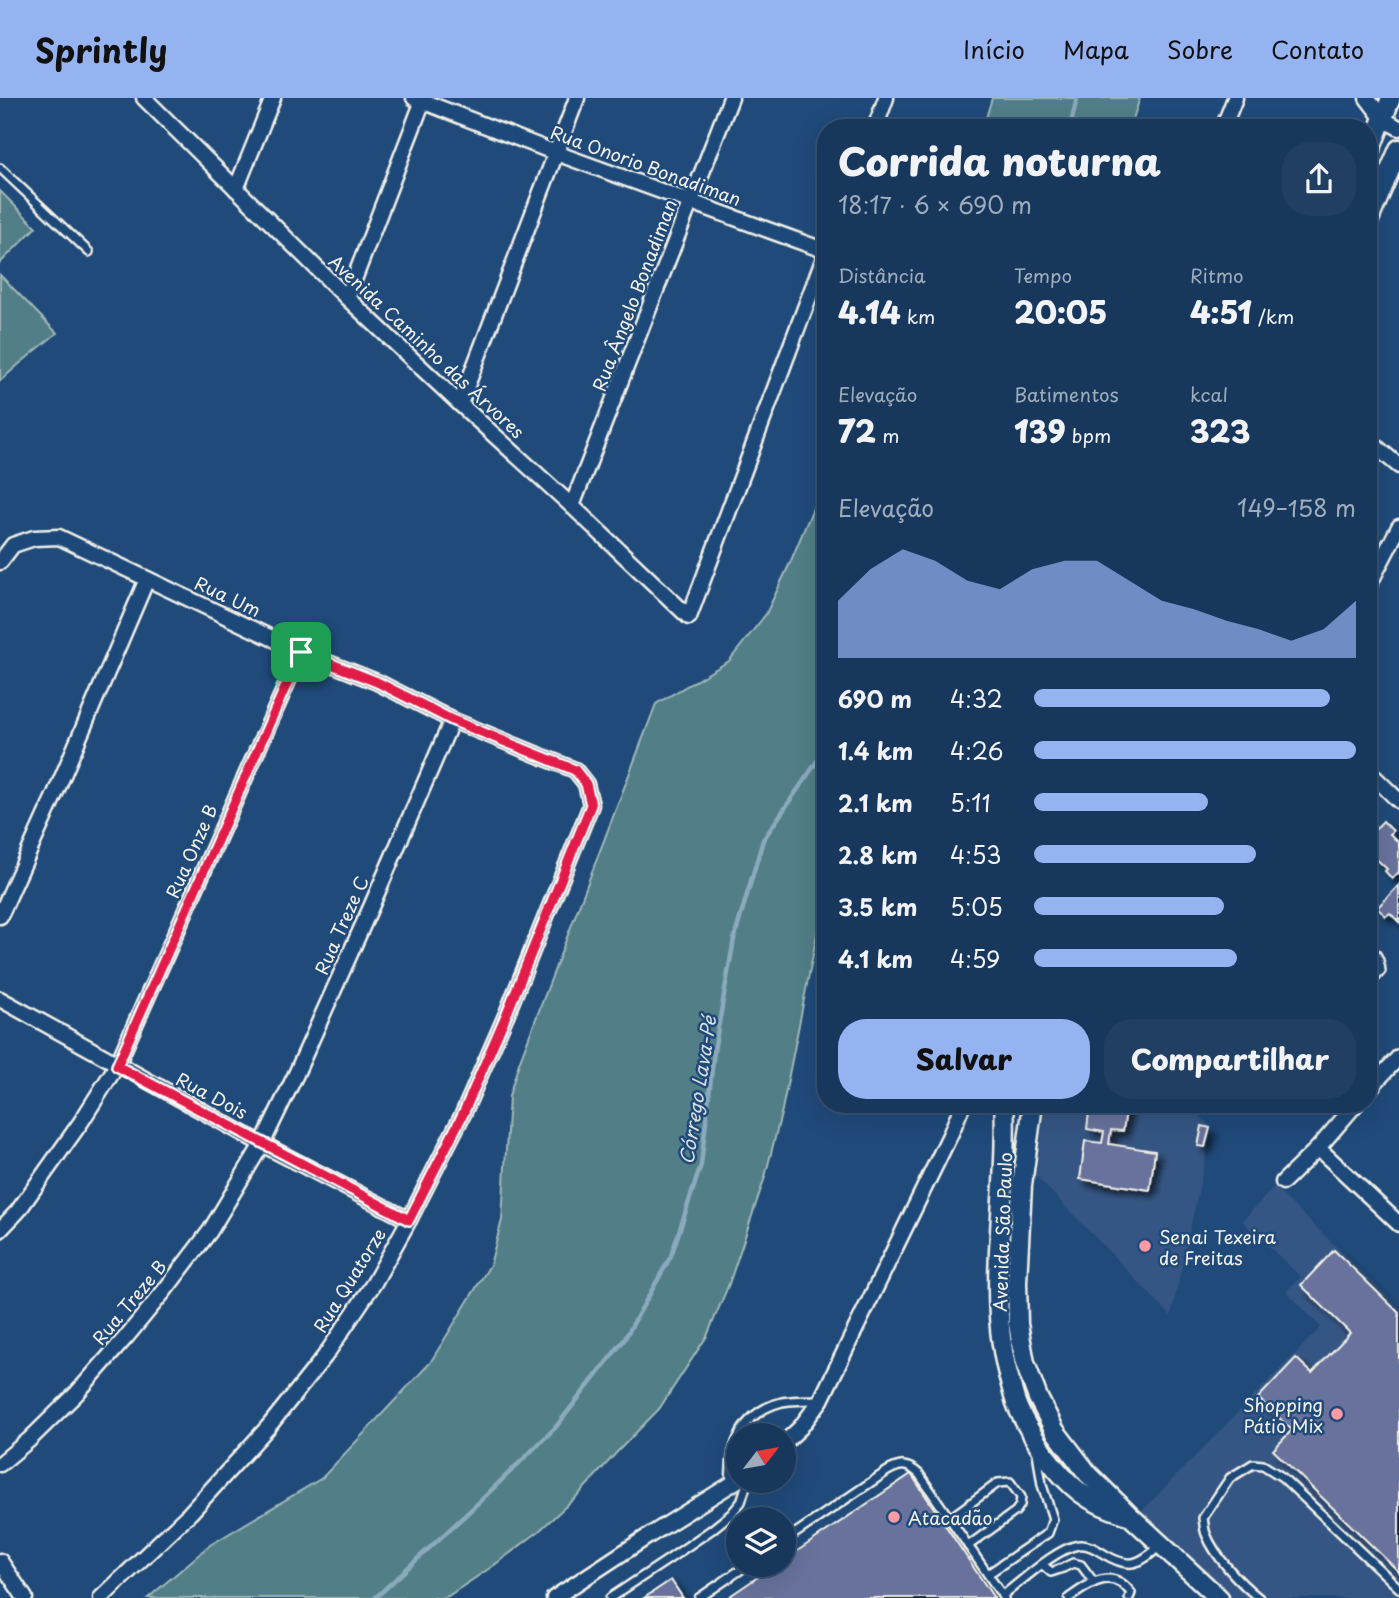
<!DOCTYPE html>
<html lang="pt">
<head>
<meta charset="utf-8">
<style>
	body { margin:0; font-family:"Playpen Sans",sans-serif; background:#203f62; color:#f1f3f6; height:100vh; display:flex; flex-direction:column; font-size:26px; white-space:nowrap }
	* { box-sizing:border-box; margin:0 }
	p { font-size:23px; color:#9eacbb }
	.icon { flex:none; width:38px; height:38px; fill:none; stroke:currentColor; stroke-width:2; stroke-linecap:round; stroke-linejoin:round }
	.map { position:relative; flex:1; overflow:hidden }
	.details { position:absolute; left:817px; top:21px; width:560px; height:994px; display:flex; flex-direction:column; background:#17385c; border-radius:28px; box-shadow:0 7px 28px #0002,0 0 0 2px #365272 }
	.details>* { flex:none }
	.needle { width:46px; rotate:59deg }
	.fabs { position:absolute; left:726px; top:1325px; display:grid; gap:14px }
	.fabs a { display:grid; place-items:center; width:70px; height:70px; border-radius:50%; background:#17385c; box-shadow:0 7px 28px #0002,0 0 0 2px #365272; font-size:35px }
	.pin { position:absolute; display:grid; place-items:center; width:60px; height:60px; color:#fff; margin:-30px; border-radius:14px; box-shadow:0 4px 10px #0006 }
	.round { display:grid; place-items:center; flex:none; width:74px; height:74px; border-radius:28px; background:#203f62 }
	.overview { display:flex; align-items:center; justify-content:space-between; height:119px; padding:0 21px }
	h1 { font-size:38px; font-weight:800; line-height:52px }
	.stats { display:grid; grid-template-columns:repeat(3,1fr); gap:10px; height:119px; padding:7px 21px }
	.stats div { display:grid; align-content:center }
	.stats b { font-size:30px; font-weight:800 }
	.stats small { font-size:19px; font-weight:400 }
	.stats p { font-size:19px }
	.chart { height:196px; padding:14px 21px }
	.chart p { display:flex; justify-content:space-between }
	.chart svg { width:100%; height:126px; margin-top:7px; fill:#95b2f1; opacity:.7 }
	.primary-button { display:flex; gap:14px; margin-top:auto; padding:14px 21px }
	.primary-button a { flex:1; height:80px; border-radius:28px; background:#95b2f1; color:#111; font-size:28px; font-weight:800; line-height:80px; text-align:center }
	.primary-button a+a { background:#203f62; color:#f1f3f6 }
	ul { padding:0 21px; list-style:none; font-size:23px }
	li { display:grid; grid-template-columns:112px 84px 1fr; align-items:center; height:52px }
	li i { height:18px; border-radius:9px; background:#95b2f1 }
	header { display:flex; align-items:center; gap:42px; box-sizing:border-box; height:98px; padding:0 35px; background:#95b2f1; color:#111 }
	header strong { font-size:33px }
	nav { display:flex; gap:38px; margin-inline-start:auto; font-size:24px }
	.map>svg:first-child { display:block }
	.built { fill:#355684 }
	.green { fill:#517e87; stroke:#a2b8b8; stroke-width:2 }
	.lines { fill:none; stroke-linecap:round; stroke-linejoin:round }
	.stream { stroke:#8babbd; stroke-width:4.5 }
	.building { fill:#67729c; stroke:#f4f1e8; stroke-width:2; filter:url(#shadow) }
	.service-casing { stroke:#f4f1e8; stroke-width:12 }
	.minor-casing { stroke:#f4f1e8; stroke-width:19 }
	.tertiary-casing { stroke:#f4f1e8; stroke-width:23 }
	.service { stroke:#1f4a7a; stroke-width:7 }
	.minor { stroke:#1f4a7a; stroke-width:14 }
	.tertiary { stroke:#1f4a7a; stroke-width:18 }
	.route-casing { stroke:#fff; stroke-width:14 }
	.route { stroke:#e11d48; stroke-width:9 }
	.poi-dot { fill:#ff9aa2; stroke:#1f4a7a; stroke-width:2.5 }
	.labels { text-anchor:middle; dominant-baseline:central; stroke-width:5; stroke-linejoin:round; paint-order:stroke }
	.street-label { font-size:18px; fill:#f4f1e8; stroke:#1f4a7a }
	.poi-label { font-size:18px; fill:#f4f1e8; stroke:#1f4a7a; text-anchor:start }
	.water-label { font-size:19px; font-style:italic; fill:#dadfdd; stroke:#1f4a7a }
</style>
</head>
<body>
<header>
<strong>Sprintly</strong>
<nav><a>Início</a><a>Mapa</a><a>Sobre</a><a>Contato</a></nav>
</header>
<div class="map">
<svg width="1399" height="1500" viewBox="0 0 1399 1500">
	<defs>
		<filter id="shadow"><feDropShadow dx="6" dy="6" stdDeviation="3.5" flood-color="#0009"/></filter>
	</defs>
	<rect width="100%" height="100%" fill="#1f4a7a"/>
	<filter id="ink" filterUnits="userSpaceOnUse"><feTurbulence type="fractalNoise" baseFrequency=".0143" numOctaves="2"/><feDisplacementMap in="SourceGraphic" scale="14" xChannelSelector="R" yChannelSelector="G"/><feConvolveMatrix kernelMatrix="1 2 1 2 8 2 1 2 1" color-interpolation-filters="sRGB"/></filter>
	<g filter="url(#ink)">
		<g class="built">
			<path d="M 1045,1006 L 1187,1006 L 1212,1030 L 1171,1218 L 1036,1078 Z"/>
			<path d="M 1274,1089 L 1399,1209 L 1399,1500 L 1229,1500 L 1141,1414 L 1321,1229 L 1286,1193 L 1301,1179 L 1242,1123 Z"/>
		</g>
		<g class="green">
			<path d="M 992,0 L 1140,0 L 1130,30 L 983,30 Z"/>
			<path d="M 0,93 L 36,129 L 0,165 Z"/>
			<path d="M 0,177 L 57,235 L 18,267 L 0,283 Z"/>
			<path d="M 826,379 L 826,791 L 782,1012 L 765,1079 L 729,1186 L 707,1238 L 659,1311 L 618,1353 L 580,1395 L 538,1434 L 493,1468 L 448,1498 L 441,1500 L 148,1500 L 210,1447 L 322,1380 L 430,1265 L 490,1167 L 502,1122 L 509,998 L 519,965 L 656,606 L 729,563 L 766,516 L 790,465 Z"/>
		</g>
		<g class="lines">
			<g class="stream">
				<path d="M 1070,30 L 1077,0"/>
				<path d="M 375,1500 L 474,1409 L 555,1330 L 624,1242 L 671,1158 L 701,1067 L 714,953 L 734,841 L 763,742 L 818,662 L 826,647"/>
			</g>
		</g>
		<g class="building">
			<path d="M 1383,723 L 1393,733 L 1390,736 L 1399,745 L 1399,774 L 1392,781 L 1385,773 L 1387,771 L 1370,755 L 1368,756 L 1368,739 Z"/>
			<path d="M 1399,787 L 1399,824 L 1390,815 L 1386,818 L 1377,810 Z"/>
			<path d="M 1090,1006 L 1127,1007 L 1123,1033 L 1111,1032 L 1109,1046 L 1155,1053 L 1150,1092 L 1080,1081 L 1085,1043 L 1102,1045 L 1104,1034 L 1087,1031 Z"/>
			<path d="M 1202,1028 L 1210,1030 L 1205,1049 L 1198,1048 Z"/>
			<path d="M 1334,1152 L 1399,1215 L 1399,1474 L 1273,1352 L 1292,1332 L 1258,1300 L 1296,1260 L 1312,1275 L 1350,1235 L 1301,1187 Z"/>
			<path d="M 911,1376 L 994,1500 L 727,1500 L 777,1466 L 784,1466 L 784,1462 Z"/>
			<path d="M 671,1482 L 683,1500 L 644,1500 Z"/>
		</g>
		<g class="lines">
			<defs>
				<g id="service">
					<path d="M 0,70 L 89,154"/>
					<path d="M 1368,848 C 1377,855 1380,862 1381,873 L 1368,888"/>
					<path d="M 731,1386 C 728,1349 742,1314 782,1304 C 794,1302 808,1302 821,1302"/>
					<path d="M 950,1420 L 998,1385 L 1010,1384 L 1021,1399 L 1020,1407 L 1016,1413 L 968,1448"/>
					<path d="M 784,1443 L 886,1374 C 900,1366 907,1365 919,1376 L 1004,1500"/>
					<path d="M 1043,1467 L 1051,1474 L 1063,1470 L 1073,1465 L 1081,1467 L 1093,1483"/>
					<path d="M 988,1476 L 1048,1435 L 1053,1421 L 1042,1387 L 1037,1354"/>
					<path d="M 1002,1498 C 1021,1484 1056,1450 1079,1447 C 1088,1446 1096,1451 1104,1456 C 1130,1472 1140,1466 1161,1447"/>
					<path d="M 610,1500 L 669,1461 L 711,1432 L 731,1416 L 741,1404 L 748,1382"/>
					<path d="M 699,1500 L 749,1466"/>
					<path d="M 1069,1500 C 1089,1486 1112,1468 1131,1495 L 1129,1500"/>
					<path d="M 1259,1500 C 1240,1485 1215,1459 1206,1436 C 1204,1431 1204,1425 1203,1420 L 1230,1380 L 1253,1366 L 1263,1367 L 1282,1379 L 1399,1490"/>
				</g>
				<g id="minor">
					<path d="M 144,0 L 347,200 L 460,306 L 572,408 L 689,519 L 826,154"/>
					<path d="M 414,0 L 556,55 L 826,153"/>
					<path d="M 1367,0 L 1383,21 L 1399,30"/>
					<path d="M 875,30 L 886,0"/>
					<path d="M 1223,30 L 1235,0"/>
					<path d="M 236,91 L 273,0"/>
					<path d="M 347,200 L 424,0"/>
					<path d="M 460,306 L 577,0"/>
					<path d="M 1368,342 L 1399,368"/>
					<path d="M 572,408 L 731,0"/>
					<path d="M 0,464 L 13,447 L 34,440 L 59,439 L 301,554 L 377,584 L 452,622 L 575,672 L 586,686 L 591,707 L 507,915 L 463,1016 L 409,1122 L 374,1185 L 325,1258 L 269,1328 L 190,1415 L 101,1500"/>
					<path d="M 1368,489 L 1399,429"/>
					<path d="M 1368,673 L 1399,703"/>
					<path d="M 0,818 L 55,696 L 147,481"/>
					<path d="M 0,901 L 262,1046 L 409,1122"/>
					<path d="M 1368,992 L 1399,959"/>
					<path d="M 1318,1050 L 1399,1126"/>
					<path d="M 1283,1084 L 1318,1050 L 1356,1006"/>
					<path d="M 0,1132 L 18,1113 L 81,1024 L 117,967 L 301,554"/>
					<path d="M 784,1345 L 800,1330 L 821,1302 L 951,1035 L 963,1006"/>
					<path d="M 0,1366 L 29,1342 L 76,1296 L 127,1238 L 165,1192 L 210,1133 L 262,1046 L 296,976 L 371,809 L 452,622"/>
					<path d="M 0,1463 L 25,1500"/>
					<path d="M 554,1500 L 650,1437 L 738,1382"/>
				</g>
				<g id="tertiary">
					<path d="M 1368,57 L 1391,0"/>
					<path d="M 1368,124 L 1399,51"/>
					<path d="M 1004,1006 C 1006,1033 1004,1059 1003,1086 C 999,1153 991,1222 1011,1287 C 1013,1295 1015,1304 1019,1312 C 1026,1328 1036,1343 1046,1358 C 1069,1389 1088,1405 1126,1416"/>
					<path d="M 1033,1006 L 1022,1087 L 1017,1184 L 1018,1226 L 1025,1265 L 1038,1300 L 1055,1333 L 1088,1376 L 1129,1417 L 1219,1500"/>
				</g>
			</defs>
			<use href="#service" class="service-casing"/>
			<use href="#minor" class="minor-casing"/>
			<use href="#tertiary" class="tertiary-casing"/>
			<use href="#service" class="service"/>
			<use href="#minor" class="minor"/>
			<use href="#tertiary" class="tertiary"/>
		</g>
	</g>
	<g class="lines" filter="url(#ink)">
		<defs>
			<path id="route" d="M 301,554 L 377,584 L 452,622 L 575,672 L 586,686 L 591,707 L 507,915 L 463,1016 L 409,1122 L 117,968 Z"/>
		</defs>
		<use href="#route" class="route-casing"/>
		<use href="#route" class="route"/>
	</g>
	<g class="poi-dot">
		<circle cx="1145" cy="1148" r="7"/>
		<circle cx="1337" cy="1316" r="7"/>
		<circle cx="894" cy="1419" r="7"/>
	</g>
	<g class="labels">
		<g class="street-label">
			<text transform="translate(646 67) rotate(20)">Rua Onorio Bonadiman</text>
			<text transform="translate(634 197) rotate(-69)">Rua Ângelo Bonadiman</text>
			<text transform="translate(427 248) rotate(43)">Avenida Caminho das Árvores</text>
			<text transform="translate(228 498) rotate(25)">Rua Um</text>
			<text transform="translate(191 753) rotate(-66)">Rua Onze B</text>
			<text transform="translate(341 827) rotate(-66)">Rua Treze C</text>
			<text transform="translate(212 997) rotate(28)">Rua Dois</text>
			<text transform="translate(1002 1134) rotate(-88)">Avenida São Paulo</text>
			<text transform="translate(349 1182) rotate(-58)">Rua Quatorze</text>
			<text transform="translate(129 1204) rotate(-50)">Rua Treze B</text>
		</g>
		<g class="poi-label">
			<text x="1159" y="1138">Senai Texeira<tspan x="1159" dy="21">de Freitas</tspan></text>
			<text x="1323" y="1306" text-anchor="end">Shopping<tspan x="1323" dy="21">Pátio Mix</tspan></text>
			<text x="908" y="1419">Atacadão</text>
		</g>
		<g class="water-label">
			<text transform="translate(697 992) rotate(-81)">Córrego Lava-Pé</text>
		</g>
	</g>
</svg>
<div class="fabs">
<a><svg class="needle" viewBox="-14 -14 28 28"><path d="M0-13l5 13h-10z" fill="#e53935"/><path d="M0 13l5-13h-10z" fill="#9eacbb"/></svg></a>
<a><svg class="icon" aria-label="layers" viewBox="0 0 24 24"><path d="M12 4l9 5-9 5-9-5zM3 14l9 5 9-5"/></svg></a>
</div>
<div class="pin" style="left:301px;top:554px;background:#1e9e55"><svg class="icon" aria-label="arrive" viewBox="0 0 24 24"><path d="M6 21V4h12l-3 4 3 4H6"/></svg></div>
<section class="details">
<div class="overview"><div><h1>Corrida noturna</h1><p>18:17 · 6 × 690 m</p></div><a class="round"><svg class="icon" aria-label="share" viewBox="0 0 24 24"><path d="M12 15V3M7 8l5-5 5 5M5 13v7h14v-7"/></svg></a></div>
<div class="stats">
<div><p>Distância</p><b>4.14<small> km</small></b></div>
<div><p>Tempo</p><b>20:05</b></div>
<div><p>Ritmo</p><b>4:51<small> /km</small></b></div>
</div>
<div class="stats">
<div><p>Elevação</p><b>72<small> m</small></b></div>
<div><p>Batimentos</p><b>139<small> bpm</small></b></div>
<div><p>kcal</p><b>323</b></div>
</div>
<div class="chart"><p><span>Elevação</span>149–158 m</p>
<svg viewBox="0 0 160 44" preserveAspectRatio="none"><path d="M0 44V24L10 13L20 6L30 10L40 17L50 20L60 13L70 10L80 10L90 17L100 24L110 27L120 31L130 34L140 38L150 34L160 24V44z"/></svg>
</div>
<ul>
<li><b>690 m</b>4:32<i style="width:92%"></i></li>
<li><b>1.4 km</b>4:26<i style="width:100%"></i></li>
<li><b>2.1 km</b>5:11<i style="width:54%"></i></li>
<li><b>2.8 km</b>4:53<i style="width:69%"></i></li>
<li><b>3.5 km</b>5:05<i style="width:59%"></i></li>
<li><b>4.1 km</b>4:59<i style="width:63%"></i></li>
</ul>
<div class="primary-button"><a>Salvar</a><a>Compartilhar</a></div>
</section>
</div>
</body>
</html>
